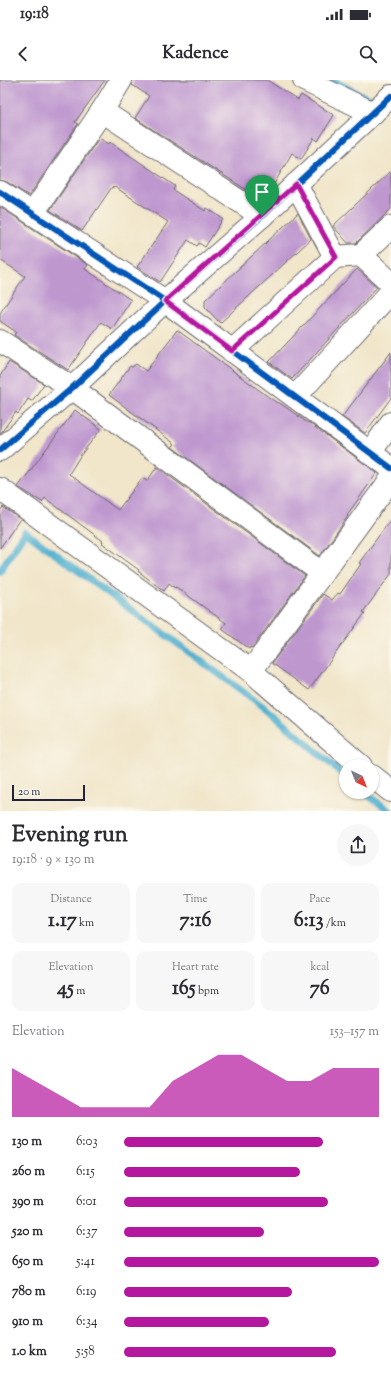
<!DOCTYPE html>
<html lang="en">
<head>
<meta charset="utf-8">
<style>
	body { margin:0; font-family:"Sorts Mill Goudy",serif; background:#f7f7f7; color:#2b2b33; height:100vh; display:flex; flex-direction:column; font-size:15px; white-space:nowrap }
	* { box-sizing:border-box; margin:0 }
	p { font-size:13px; color:#7c7c81 }
	.icon { flex:none; width:22px; height:22px; fill:none; stroke:currentColor; stroke-width:2; stroke-linecap:round; stroke-linejoin:round }
	.map { position:relative; height:731px; overflow:hidden }
	.side { display:flex; flex-direction:column; background:#fff; flex:1 }
	.side>* { flex:none }
	.needle { width:26px; rotate:137deg }
	.fabs { position:absolute; left:339px; top:679px; display:grid; gap:8px }
	.fabs a { display:grid; place-items:center; width:40px; height:40px; border-radius:50%; background:#fff; box-shadow:0 1px 3px #0004; font-size:20px }
	.scale { position:absolute; left:12px; bottom:10px; width:73px; box-sizing:border-box; padding-left:4px; border:2px solid #22223b; border-top:0; font-size:11px; line-height:14px; white-space:nowrap; color:#22223b; -webkit-text-stroke:3px #fbf7ec; paint-order:stroke }
	.pin { position:absolute; display:grid; place-items:center; width:34px; height:34px; color:#fff; margin:-41px -17px; border-radius:50% 50% 50% 0; rotate:-45deg; box-shadow:0 0 4px #0007 }
	.pin .icon { rotate:45deg }
	.round { display:grid; place-items:center; flex:none; width:42px; height:42px; border-radius:21px; background:#f7f7f7 }
	.headline { display:flex; align-items:center; justify-content:space-between; height:68px; padding:0 12px }
	h1 { font-size:22px; font-weight:800; line-height:30px }
	.stats { display:grid; grid-template-columns:repeat(3,1fr); gap:6px; height:68px; padding:4px 12px }
	.stats div { display:grid; align-content:center; border-radius:10px; background:#f7f7f7; text-align:center }
	.stats b { font-size:20px; font-weight:800 }
	.stats small { font-size:11px; font-weight:400 }
	.stats p { font-size:11px }
	.chart { height:112px; padding:8px 12px }
	.chart p { display:flex; justify-content:space-between }
	.chart svg { width:100%; height:72px; margin-top:4px; fill:#b5179e; opacity:.7 }
	ul { padding:0 12px; list-style:none; font-size:13px }
	li { display:grid; grid-template-columns:64px 48px 1fr; align-items:center; height:30px }
	li i { height:10px; border-radius:5px; background:#b5179e }
	.status { display:flex; justify-content:space-between; align-items:center; height:28px; padding:0 20px; background:#fff; direction:ltr }
	.status svg { height:11px; fill:currentColor }
	header { display:flex; justify-content:space-between; align-items:center; height:52px; padding:0 12px; background:#fff; font-size:18px; font-weight:800 }
	.map>svg:first-child { display:block }
	.lines { fill:none; stroke-linecap:round; stroke-linejoin:round }
	.stream { stroke:#51b0d0; stroke-width:7 }
	.building { fill:#be97cf }
	.minor-casing { stroke:#6a676d; stroke-width:24 }
	.minor { stroke:#fff; stroke-width:22 }
	.cycleway-casing { stroke:#fbf7ec; stroke-width:8 }
	.cycleway { stroke:#0057b8; stroke-width:6 }
	.route-casing { stroke:#fff; stroke-width:8 }
	.route { stroke:#b5179e; stroke-width:5 }
</style>
</head>
<body>
<div class="status"><b>19:18</b><svg viewBox="0 0 49 12"><path d="M0 12V9h3v3zM5 12V6h3v6zM10 12V3h3v9zM15 12V0h3v12zM26 1h20v11H26zM47 4h2v5h-2z"/></svg></div>
<header><svg class="icon" aria-label="back" viewBox="0 0 24 24"><path d="M15 5l-7 7 7 7"/></svg>Kadence<svg class="icon" aria-label="search" viewBox="0 0 24 24"><circle cx="10" cy="10" r="6"/><path d="M15 15l6 6"/></svg></header>
<div class="map">
<svg width="391" height="731" viewBox="0 0 391 731">
	<rect width="100%" height="100%" fill="#fbf7ec"/>
	<filter id="ink" filterUnits="userSpaceOnUse"><feTurbulence type="fractalNoise" baseFrequency=".025" numOctaves="2"/><feDisplacementMap in="SourceGraphic" scale="8" xChannelSelector="R" yChannelSelector="G"/><feConvolveMatrix kernelMatrix="1 2 1 2 8 2 1 2 1" color-interpolation-filters="sRGB"/></filter>
	<filter id="wash" filterUnits="userSpaceOnUse"><feTurbulence type="fractalNoise" baseFrequency=".012" numOctaves="4" result="noise"/><feDisplacementMap in="SourceGraphic" scale="16" xChannelSelector="R" yChannelSelector="G"/><feGaussianBlur stdDeviation="0.9" result="paint"/><feColorMatrix in="noise" values="0 0 0 0 0 0 0 0 0 0 0 0 0 0 0 0 0 1.4 0 .05"/><feComposite in="paint" operator="in"/></filter>
	<g filter="url(#wash)">
		<rect width="100%" height="100%" fill="#f1e6ca"/>
		<g class="lines">
			<g class="stream">
				<path d="M 331,0 L 378,23"/>
				<path d="M 0,491 L 25,452 L 268,630 L 346,697"/>
				<path d="M 363,712 L 390,731"/>
			</g>
		</g>
		<g id="blocks">
			<g class="building">
				<path d="M 0,0 L 105,0 L 75,42 L 78,44 L 29,116 L 7,102 L 0,100 Z"/>
				<path d="M 133,0 L 267,0 L 298,20 L 301,15 L 334,35 L 318,61 L 314,58 L 301,79 L 292,73 L 271,109 L 266,106 L 259,118 L 135,38 L 149,16 L 132,5 Z"/>
				<path d="M 99,58 L 109,64 L 110,62 L 175,106 L 173,110 L 205,131 L 207,128 L 223,139 L 205,167 L 199,163 L 197,166 L 188,160 L 160,202 L 137,187 L 168,142 L 115,107 L 114,108 L 112,107 L 82,151 L 50,130 Z"/>
				<path d="M 391,91 L 391,129 L 356,163 L 348,163 L 333,146 Z"/>
				<path d="M 0,127 L 88,185 L 85,189 L 131,220 L 112,249 L 101,242 L 68,290 L 14,255 L 16,252 L 0,241 L 0,233 L 25,196 L 0,180 Z"/>
				<path d="M 298,133 L 311,159 L 220,243 L 205,227 L 205,220 Z"/>
				<path d="M 357,189 L 377,207 L 292,299 L 269,282 Z"/>
				<path d="M 177,250 L 277,323 L 278,322 L 308,343 L 308,342 L 377,393 L 347,435 L 348,436 L 320,476 L 172,367 L 175,364 L 109,315 L 130,286 L 132,287 L 136,284 L 146,291 Z"/>
				<path d="M 391,272 L 391,318 L 365,353 L 342,337 Z"/>
				<path d="M 9,282 L 44,304 L 32,321 L 28,319 L 18,334 L 16,332 L 0,354 L 0,296 Z"/>
				<path d="M 75,330 L 101,349 L 80,376 L 69,394 L 118,430 L 142,398 L 147,401 L 157,387 L 305,496 L 252,568 L 250,567 L 249,569 L 222,549 L 226,543 L 176,507 L 175,508 L 169,503 L 164,511 L 138,491 L 139,490 L 102,463 L 103,461 L 45,418 L 42,422 L 18,407 Z"/>
				<path d="M 3,427 L 20,439 L 0,468 L 0,431 Z"/>
				<path d="M 391,439 L 391,494 L 363,532 L 365,533 L 309,610 L 272,583 L 323,514 L 332,520 L 338,513 L 340,514 L 361,484 L 359,483 Z"/>
			</g>
		</g>
	</g>
	<g filter="url(#ink)">
		<use href="#blocks" fill-opacity="0" stroke="#6a676d" stroke-width="1"/>
		<g class="lines">
			<defs>
				<g id="minor">
					<path d="M 121,0 L 102,31 L 262,136"/>
					<path d="M 304,0 L 373,33"/>
					<path d="M 296,104 L 335,177"/>
					<path d="M 0,112 L 165,221 L 391,388"/>
					<path d="M 33,133 L 102,31"/>
					<path d="M 361,175 L 391,203"/>
					<path d="M 0,261 L 72,308 L 322,493"/>
					<path d="M 232,271 L 335,177 L 361,175 L 391,147"/>
					<path d="M 295,317 L 391,212"/>
					<path d="M 0,370 L 72,308 L 165,221 L 262,136 L 391,16"/>
					<path d="M 370,373 L 391,343"/>
					<path d="M 0,409 L 251,591 L 361,686"/>
					<path d="M 251,591 L 391,399"/>
					<path d="M 372,696 L 391,711"/>
				</g>
			</defs>
			<use href="#minor" class="minor-casing"/>
			<use href="#minor" class="minor"/>
			<defs>
				<g id="cycleway">
					<path d="M 0,112 L 165,221 L 391,388"/>
					<path d="M 0,370 L 72,308 L 165,221 L 262,136 L 391,16"/>
				</g>
			</defs>
			<use href="#cycleway" class="cycleway-casing"/>
			<use href="#cycleway" class="cycleway"/>
		</g>
	</g>
	<g class="lines" filter="url(#ink)">
		<defs>
			<path id="route" d="M 296,104 L 336,177 L 232,271 L 165,221 Z"/>
		</defs>
		<use href="#route" class="route-casing"/>
		<use href="#route" class="route"/>
	</g>
</svg>
<div class="fabs">
<a><svg class="needle" viewBox="-14 -14 28 28"><path d="M0-13l5 13h-10z" fill="#e53935"/><path d="M0 13l5-13h-10z" fill="#7c7c81"/></svg></a>
</div>
<div class="scale">20 m</div>
<div class="pin" style="left:262px;top:136px;background:#1e9e55"><svg class="icon" aria-label="arrive" viewBox="0 0 24 24"><path d="M6 21V4h12l-3 4 3 4H6"/></svg></div>
</div>
<section class="side">
<div class="headline"><div><h1>Evening run</h1><p>19:18 · 9 × 130 m</p></div><a class="round"><svg class="icon" aria-label="share" viewBox="0 0 24 24"><path d="M12 15V3M7 8l5-5 5 5M5 13v7h14v-7"/></svg></a></div>
<div class="stats">
<div><p>Distance</p><b>1.17<small> km</small></b></div>
<div><p>Time</p><b>7:16</b></div>
<div><p>Pace</p><b>6:13<small> /km</small></b></div>
</div>
<div class="stats">
<div><p>Elevation</p><b>45<small> m</small></b></div>
<div><p>Heart rate</p><b>165<small> bpm</small></b></div>
<div><p>kcal</p><b>76</b></div>
</div>
<div class="chart"><p><span>Elevation</span>153–157 m</p>
<svg viewBox="0 0 160 44" preserveAspectRatio="none"><path d="M0 44V14L10 22L20 30L30 38L40 38L50 38L60 38L70 22L80 14L90 6L100 6L110 14L120 22L130 22L140 14L150 14L160 14V44z"/></svg>
</div>
<ul>
<li><b>130 m</b>6:03<i style="width:78%"></i></li>
<li><b>260 m</b>6:15<i style="width:69%"></i></li>
<li><b>390 m</b>6:01<i style="width:80%"></i></li>
<li><b>520 m</b>6:37<i style="width:55%"></i></li>
<li><b>650 m</b>5:41<i style="width:100%"></i></li>
<li><b>780 m</b>6:19<i style="width:66%"></i></li>
<li><b>910 m</b>6:34<i style="width:57%"></i></li>
<li><b>1.0 km</b>5:58<i style="width:83%"></i></li>
</ul>
</section>
</body>
</html>
